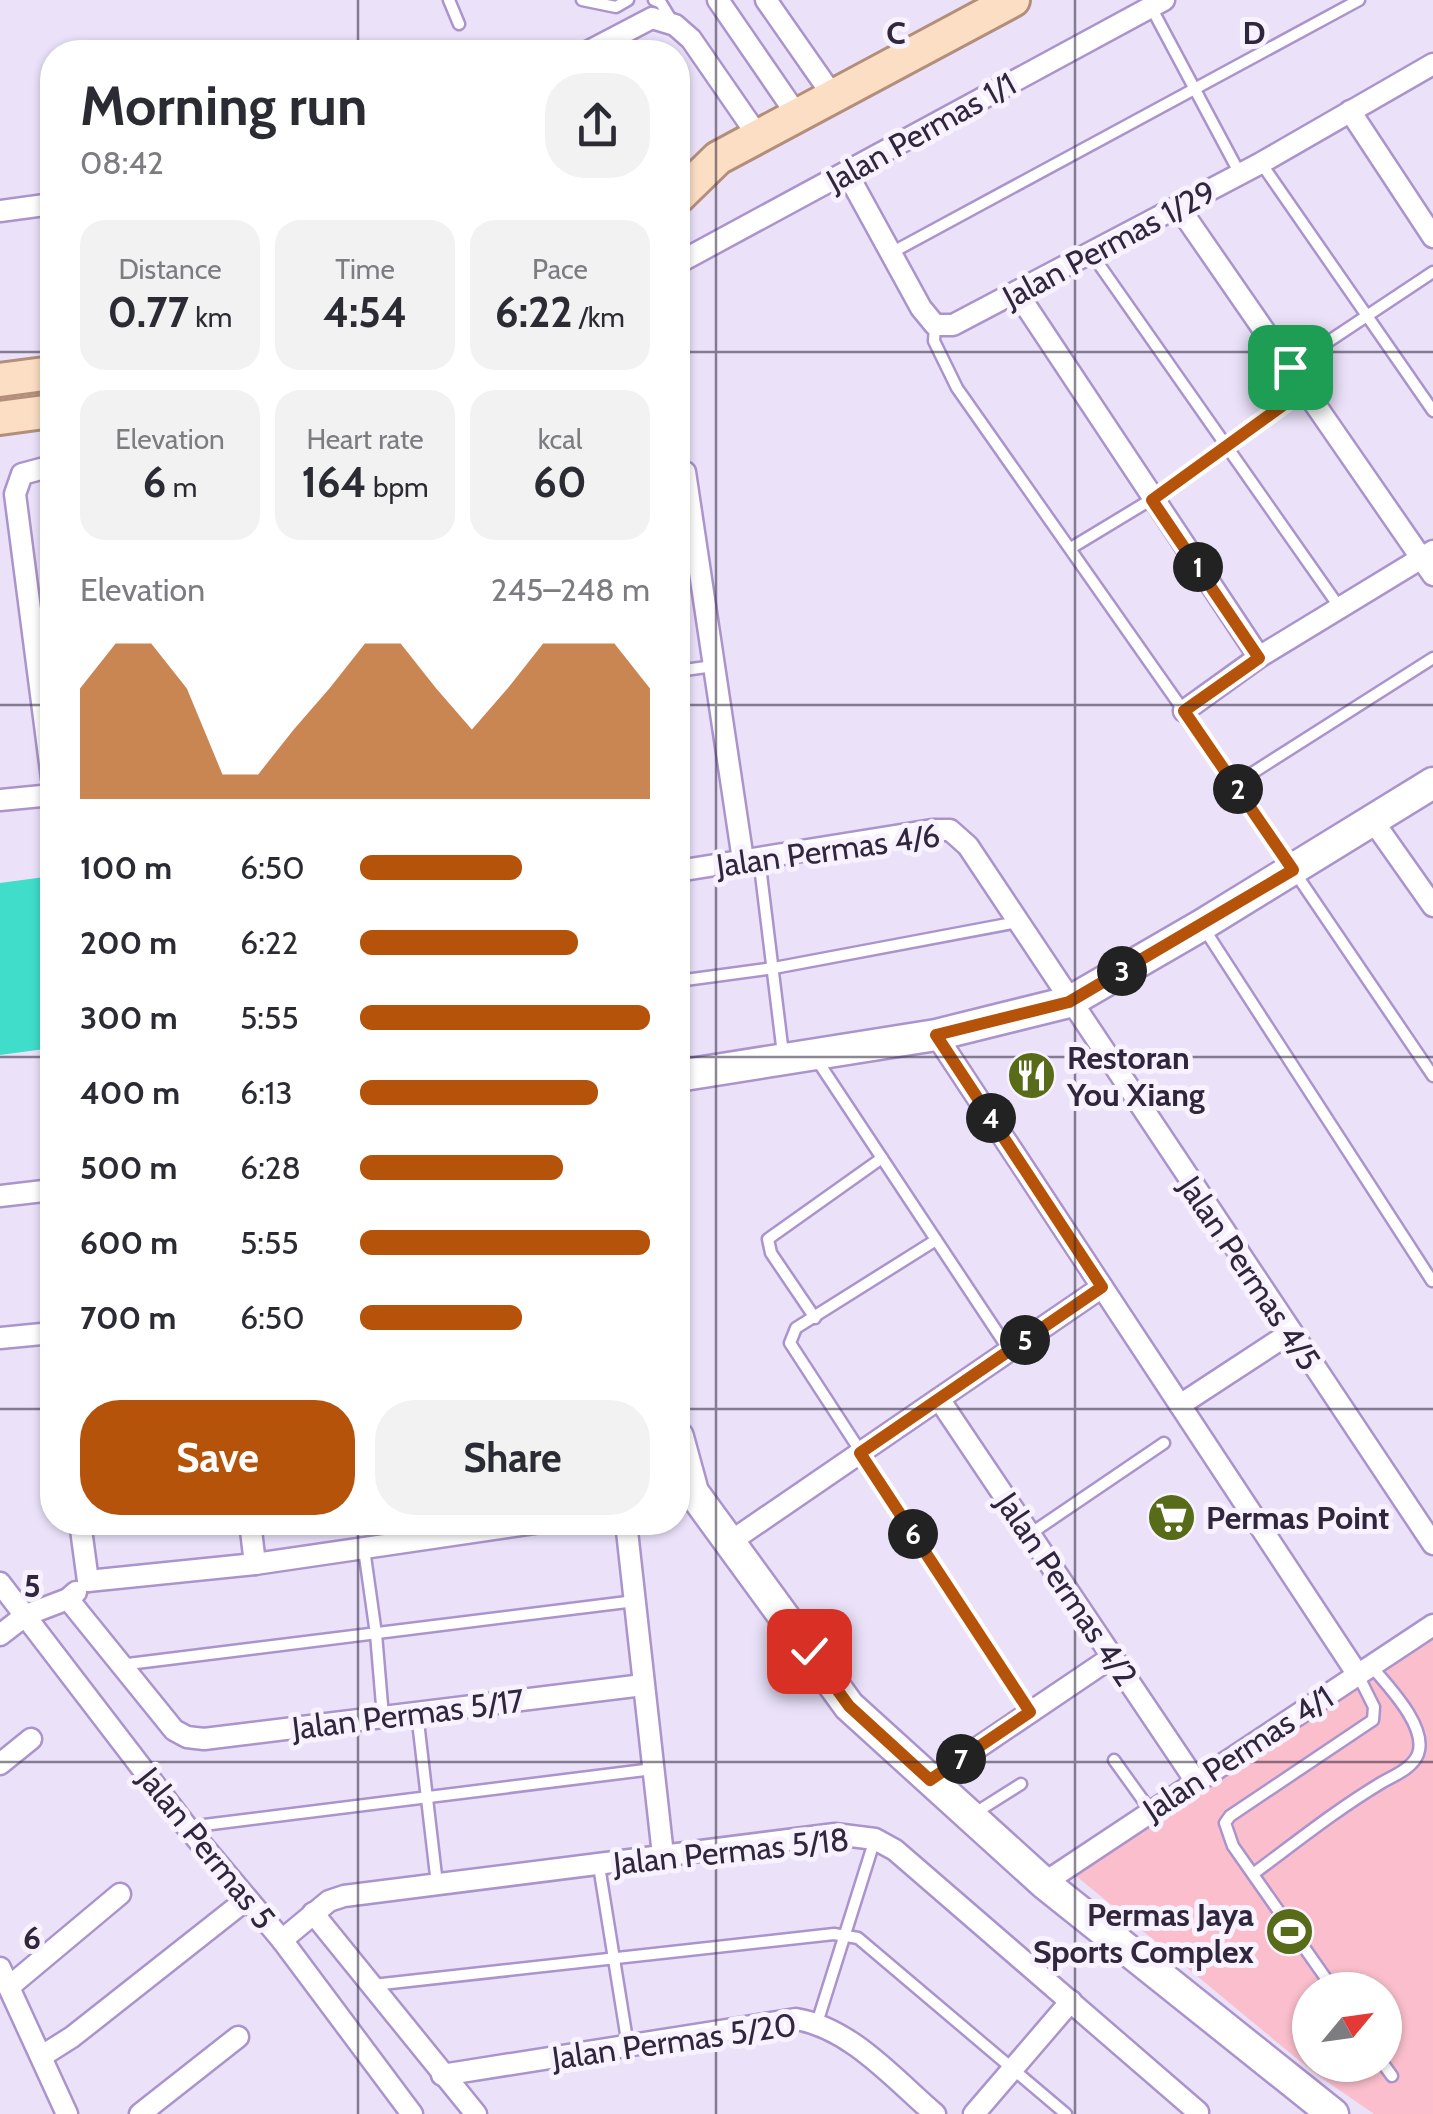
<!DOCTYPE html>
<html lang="en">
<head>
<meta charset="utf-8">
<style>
	body { margin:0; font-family:Cabin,sans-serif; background:#f2f2f3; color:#2b2b33; height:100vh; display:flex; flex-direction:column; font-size:38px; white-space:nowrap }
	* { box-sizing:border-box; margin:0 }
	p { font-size:32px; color:#7c7c81 }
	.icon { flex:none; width:55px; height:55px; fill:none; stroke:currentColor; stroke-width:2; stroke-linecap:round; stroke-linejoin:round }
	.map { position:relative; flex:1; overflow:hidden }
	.sheet { position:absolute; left:40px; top:40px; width:650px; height:1495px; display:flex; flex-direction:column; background:#fff; border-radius:40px; box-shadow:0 2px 8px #0004 }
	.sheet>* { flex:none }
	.needle { width:65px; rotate:61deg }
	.fabs { position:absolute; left:1292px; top:1972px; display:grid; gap:20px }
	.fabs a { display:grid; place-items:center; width:110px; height:110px; border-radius:50%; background:#fff; box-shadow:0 2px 8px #0004; font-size:50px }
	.pin { position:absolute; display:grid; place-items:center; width:85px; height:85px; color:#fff; margin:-42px; border-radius:20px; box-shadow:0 5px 15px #0006 }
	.km { position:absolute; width:50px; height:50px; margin:-25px; border-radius:50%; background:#222; color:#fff; font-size:28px; line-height:50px; text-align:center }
	.round { display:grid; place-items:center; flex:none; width:105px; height:105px; border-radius:40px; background:#f2f2f3 }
	.head { display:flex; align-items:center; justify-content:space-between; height:170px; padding:0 40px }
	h1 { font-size:55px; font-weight:700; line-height:75px }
	.metrics { display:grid; grid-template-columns:repeat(3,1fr); gap:15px; height:170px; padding:10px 40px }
	.metrics div { display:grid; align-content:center; border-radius:25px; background:#f2f2f3; text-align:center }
	.metrics b { font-size:42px; font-weight:700 }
	.metrics small { font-size:28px; font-weight:400 }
	.metrics p { font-size:28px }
	.chart { height:280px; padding:20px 40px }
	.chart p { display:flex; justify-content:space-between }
	.chart svg { width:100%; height:180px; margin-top:10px; fill:#b45309; opacity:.7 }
	.primary-button { display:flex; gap:20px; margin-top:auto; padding:20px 40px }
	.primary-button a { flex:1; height:115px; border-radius:40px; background:#b45309; color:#fff; font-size:40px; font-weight:700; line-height:115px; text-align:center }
	.primary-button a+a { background:#f2f2f3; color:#2b2b33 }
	ul { padding:0 40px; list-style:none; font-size:32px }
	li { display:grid; grid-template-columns:160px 120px 1fr; align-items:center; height:75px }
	li i { height:25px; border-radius:12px; background:#b45309 }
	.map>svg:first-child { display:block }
	.green { fill:#fabecc; fill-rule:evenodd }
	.water { fill:#40ddca }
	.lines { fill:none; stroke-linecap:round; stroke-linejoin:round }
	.lane-casing { stroke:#ab94cc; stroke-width:15 }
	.street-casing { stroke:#ab94cc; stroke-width:25 }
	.secondary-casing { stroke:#ab94cc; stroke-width:35 }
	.primary-casing { stroke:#b38f7b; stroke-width:38 }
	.lane { stroke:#fff; stroke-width:10 }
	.street { stroke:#fff; stroke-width:20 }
	.secondary { stroke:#fff; stroke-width:30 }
	.primary { stroke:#fcdec4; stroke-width:32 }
	.route-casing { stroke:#fff; stroke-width:20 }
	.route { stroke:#b45309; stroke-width:12 }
	.grid { fill:none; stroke:#30263d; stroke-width:2.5; stroke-opacity:0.55 }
	.labels { text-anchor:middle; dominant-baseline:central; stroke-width:10; stroke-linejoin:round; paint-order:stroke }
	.street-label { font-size:32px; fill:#30263d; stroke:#f7f2fe }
	.poi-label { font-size:32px; font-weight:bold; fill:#30263d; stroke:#f7f2fe; text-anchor:start }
	.grid-label { font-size:32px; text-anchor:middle; font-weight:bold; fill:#30263d; stroke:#f7f2fe; stroke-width:10; stroke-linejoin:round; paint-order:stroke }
</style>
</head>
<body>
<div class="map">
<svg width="1433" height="2114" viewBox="0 0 1433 2114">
	<rect width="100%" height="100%" fill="#ebe2fa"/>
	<path class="green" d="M 1433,1636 L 1433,2114 L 1374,2114 L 1313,2072 L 1075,1875 ZM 1310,1990 L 1385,1990 L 1385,2065 L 1310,2065 Z"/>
	<path class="water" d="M 52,876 L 52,1048 L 0,1055 L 0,883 Z"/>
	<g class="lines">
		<defs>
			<g id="lane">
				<path d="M 449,0 L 459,24"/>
				<path d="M 582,0 L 616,7 L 628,0"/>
				<path d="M 654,0 L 661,3 L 672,21"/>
				<path d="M 1151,7 L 1240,174"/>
				<path d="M 1261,163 L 1433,411"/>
				<path d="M 891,253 L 1359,0"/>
				<path d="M 1091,253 L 1340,608"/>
				<path d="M 935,326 L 934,341 L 957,388 L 1235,784 L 1433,1076"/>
				<path d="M 1290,367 L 1433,272"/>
				<path d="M 1071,548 L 1152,499 L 1305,390"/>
				<path d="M 678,671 L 713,666"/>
				<path d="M 1235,784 L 1433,658"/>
				<path d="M 759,858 L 783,1054"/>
				<path d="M 1205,930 L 1432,1281"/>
				<path d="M 678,981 L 774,968 L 1018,922"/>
				<path d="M 817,1060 L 1009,1350"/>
				<path d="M 936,1240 L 796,1328 L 790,1343 L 1030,1712"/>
				<path d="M 815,1318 L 771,1253 L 768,1239 L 882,1158"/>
				<path d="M 1030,1534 L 1164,1443"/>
				<path d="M 364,1549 L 376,1634 L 383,1717"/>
				<path d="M 120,1665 L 635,1601"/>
				<path d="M 417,1713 L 437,1884"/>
				<path d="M 1114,1760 L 1150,1810"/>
				<path d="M 975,1813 L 1021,1784"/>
				<path d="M 188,1827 L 653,1769"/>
				<path d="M 599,1866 L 628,2046"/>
				<path d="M 1253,1874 C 1295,1843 1336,1810 1381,1783 C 1393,1776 1413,1768 1418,1754 C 1428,1727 1388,1686 1372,1667"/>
				<path d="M 373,1985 L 834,1934 L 858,1938 L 1066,2114"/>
				<path d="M 1334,1990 L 1233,1846 L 1225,1823 L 1230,1816 L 1373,1720 L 1374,1707 L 1358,1675"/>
				<path d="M 817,2023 L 875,1839"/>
				<path d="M 1384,2065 L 1392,2076"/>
			</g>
			<g id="street">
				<path d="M 718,0 L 797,115"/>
				<path d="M 766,0 L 833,96"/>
				<path d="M 587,52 L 652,18 L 675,25 L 691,39 L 758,136"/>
				<path d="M 1350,111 L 1433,237"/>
				<path d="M 847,173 L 921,308 L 935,325 L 953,325 L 1261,163 L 1433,64"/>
				<path d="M 1178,206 L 1433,575"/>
				<path d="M 0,211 L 52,204"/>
				<path d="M 678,263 L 1164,0"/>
				<path d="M 1018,294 L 1259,657"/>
				<path d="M 52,466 L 22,474 L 15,494 L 52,779"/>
				<path d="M 685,472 L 743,860"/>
				<path d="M 1184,711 L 1259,657 L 1433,551"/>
				<path d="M 0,800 L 52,795"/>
				<path d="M 1373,821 L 1433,906"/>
				<path d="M 678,871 L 932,830 L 950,830 L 968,846 L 1433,1544"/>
				<path d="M 936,1035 L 1358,1675"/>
				<path d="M 0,1196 L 52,1190"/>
				<path d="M 0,1338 L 52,1333"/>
				<path d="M 939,1399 L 1195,1780"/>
				<path d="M 1180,1405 L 1290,1333"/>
				<path d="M 80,1522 L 88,1581"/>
				<path d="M 250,1522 L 255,1564"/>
				<path d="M 626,1522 L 663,1855"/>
				<path d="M 730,1542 L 1102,1287"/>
				<path d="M 88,1581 L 255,1564 L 542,1522"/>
				<path d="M 0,1583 L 187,1827 L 282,1940 L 412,2114"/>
				<path d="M 68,1599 L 174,1730 L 187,1737 L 204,1739 L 643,1685"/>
				<path d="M 0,1635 L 26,1615 L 68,1599 L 76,1592"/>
				<path d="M 0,1764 L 31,1739"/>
				<path d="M 930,1780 L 1112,1657"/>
				<path d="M 1044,1883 L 1433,1625"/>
				<path d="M 313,1913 L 476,2114"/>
				<path d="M 282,1940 L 329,1901 L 344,1896 L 835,1834 L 875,1839 L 895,1850 L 1198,2112"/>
				<path d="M 0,1968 L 67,2114"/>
				<path d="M 10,1986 L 120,1894"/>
				<path d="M 42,2056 L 72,2037 L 247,1899"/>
				<path d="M 442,2075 L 796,2019 C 851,2028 894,2079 935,2114"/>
				<path d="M 140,2114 L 238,2037"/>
				<path d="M 974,2114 L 1071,2001"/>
			</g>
			<g id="secondary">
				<path d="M 678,1076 L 936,1035 L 1069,1002 L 1202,925 L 1433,783"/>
				<path d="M 678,1437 L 693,1492 L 849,1706 L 1044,1883 L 1333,2114"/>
			</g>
			<g id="primary">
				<path d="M 678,197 L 718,158 L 1013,0"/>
				<path d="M 0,380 L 52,373"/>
				<path d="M 0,418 L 52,411"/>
			</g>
		</defs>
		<use href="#lane" class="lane-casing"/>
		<use href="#street" class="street-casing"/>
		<use href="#secondary" class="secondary-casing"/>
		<use href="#primary" class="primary-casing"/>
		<use href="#lane" class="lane"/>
		<use href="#street" class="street"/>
		<use href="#secondary" class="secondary"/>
		<use href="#primary" class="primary"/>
	</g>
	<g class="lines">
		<defs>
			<path id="route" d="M 809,1651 L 849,1706 L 930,1780 L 1030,1712 L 860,1453 L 1102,1287 L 936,1035 L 1069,1002 L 1293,870 L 1184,711 L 1259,658 L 1152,500 L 1304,390 L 1290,367"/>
		</defs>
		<use href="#route" class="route-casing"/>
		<use href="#route" class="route"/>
	</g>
	<path class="grid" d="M 358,0 L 358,52M 716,0 L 716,2114M 1075,0 L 1075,2114M 0,352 L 52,352M 678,352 L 1433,352M 0,705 L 52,705M 678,705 L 1433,705M 0,1057 L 52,1057M 678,1057 L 1433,1057M 0,1409 L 52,1409M 678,1409 L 1433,1409M 358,1522 L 358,2114M 0,1762 L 1433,1762"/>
	<defs>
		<symbol id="restaurant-disc" viewBox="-11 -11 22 22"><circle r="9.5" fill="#576b19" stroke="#f7f2fe"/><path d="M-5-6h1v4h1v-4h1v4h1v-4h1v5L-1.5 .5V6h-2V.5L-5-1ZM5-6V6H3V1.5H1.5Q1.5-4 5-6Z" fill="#fff"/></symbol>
		<symbol id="supermarket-disc" viewBox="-11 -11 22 22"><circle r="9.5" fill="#576b19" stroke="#f7f2fe"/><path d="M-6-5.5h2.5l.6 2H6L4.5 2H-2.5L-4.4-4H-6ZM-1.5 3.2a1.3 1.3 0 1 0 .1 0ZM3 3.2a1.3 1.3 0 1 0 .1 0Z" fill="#fff"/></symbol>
		<symbol id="stadium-disc" viewBox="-11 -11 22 22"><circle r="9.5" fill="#576b19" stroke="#f7f2fe"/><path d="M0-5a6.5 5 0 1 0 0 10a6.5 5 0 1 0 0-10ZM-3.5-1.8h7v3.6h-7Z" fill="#fff"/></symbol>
	</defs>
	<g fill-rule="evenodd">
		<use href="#restaurant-disc" x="1004" y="1048" width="55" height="55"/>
		<use href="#supermarket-disc" x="1144" y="1490" width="55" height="55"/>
		<use href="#stadium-disc" x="1262" y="1904" width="55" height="55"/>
	</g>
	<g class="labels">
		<g class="street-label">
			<text transform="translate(921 132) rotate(-29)">Jalan Permas 1/1</text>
			<text transform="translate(1109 244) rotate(-28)">Jalan Permas 1/29</text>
			<text transform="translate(828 850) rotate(-8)">Jalan Permas 4/6</text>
			<text transform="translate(1250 1273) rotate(56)">Jalan Permas 4/5</text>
			<text transform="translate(1067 1589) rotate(56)">Jalan Permas 4/2</text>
			<text transform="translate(408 1714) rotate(-7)">Jalan Permas 5/17</text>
			<text transform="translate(1238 1753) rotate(-33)">Jalan Permas 4/1</text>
			<text transform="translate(207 1848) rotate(51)">Jalan Permas 5</text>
			<text transform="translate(731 1851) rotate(-6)">Jalan Permas 5/18</text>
			<text transform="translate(674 2041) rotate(-8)">Jalan Permas 5/20</text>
		</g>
		<g class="poi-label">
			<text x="1067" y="1057">Restoran<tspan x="1067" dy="37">You Xiang</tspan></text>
			<text x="1206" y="1517">Permas Point</text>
			<text x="1254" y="1914" text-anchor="end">Permas Jaya<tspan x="1254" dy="37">Sports Complex</tspan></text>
		</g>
	</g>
	<g class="grid-label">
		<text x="896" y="44">C</text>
		<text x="1254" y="44">D</text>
		<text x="32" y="1597">5</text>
		<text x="32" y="1949">6</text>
	</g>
</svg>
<div class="fabs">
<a><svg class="needle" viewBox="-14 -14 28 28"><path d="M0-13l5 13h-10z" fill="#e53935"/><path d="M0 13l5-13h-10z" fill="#7c7c81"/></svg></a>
</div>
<div class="pin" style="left:1290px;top:367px;background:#1e9e55"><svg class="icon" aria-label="arrive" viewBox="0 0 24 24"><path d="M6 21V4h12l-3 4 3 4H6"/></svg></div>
<div class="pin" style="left:809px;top:1651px;background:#d93025"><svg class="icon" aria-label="check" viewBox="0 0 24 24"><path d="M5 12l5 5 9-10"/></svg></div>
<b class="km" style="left:1198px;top:567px">1</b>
<b class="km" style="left:1238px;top:789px">2</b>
<b class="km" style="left:1122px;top:971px">3</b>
<b class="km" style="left:991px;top:1118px">4</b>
<b class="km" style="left:1025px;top:1340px">5</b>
<b class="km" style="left:913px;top:1534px">6</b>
<b class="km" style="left:961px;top:1759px">7</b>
<section class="sheet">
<div class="head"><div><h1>Morning run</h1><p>08:42</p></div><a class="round"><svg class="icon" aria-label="share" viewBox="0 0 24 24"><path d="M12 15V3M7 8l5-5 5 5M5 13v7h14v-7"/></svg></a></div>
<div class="metrics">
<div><p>Distance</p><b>0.77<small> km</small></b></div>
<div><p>Time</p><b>4:54</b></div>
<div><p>Pace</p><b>6:22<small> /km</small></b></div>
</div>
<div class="metrics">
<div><p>Elevation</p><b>6<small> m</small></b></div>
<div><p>Heart rate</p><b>164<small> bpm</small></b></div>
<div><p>kcal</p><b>60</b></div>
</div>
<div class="chart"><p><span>Elevation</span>245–248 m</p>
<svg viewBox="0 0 160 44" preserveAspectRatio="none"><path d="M0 44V17L10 6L20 6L30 17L40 38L50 38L60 27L70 17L80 6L90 6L100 17L110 27L120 17L130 6L140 6L150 6L160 17V44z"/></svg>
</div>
<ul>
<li><b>100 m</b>6:50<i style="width:56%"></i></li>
<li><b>200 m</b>6:22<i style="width:75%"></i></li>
<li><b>300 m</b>5:55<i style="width:100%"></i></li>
<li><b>400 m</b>6:13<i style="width:82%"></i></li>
<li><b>500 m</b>6:28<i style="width:70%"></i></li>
<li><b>600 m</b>5:55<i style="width:100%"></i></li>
<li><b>700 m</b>6:50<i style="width:56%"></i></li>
</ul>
<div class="primary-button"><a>Save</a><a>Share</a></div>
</section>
</div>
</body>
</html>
